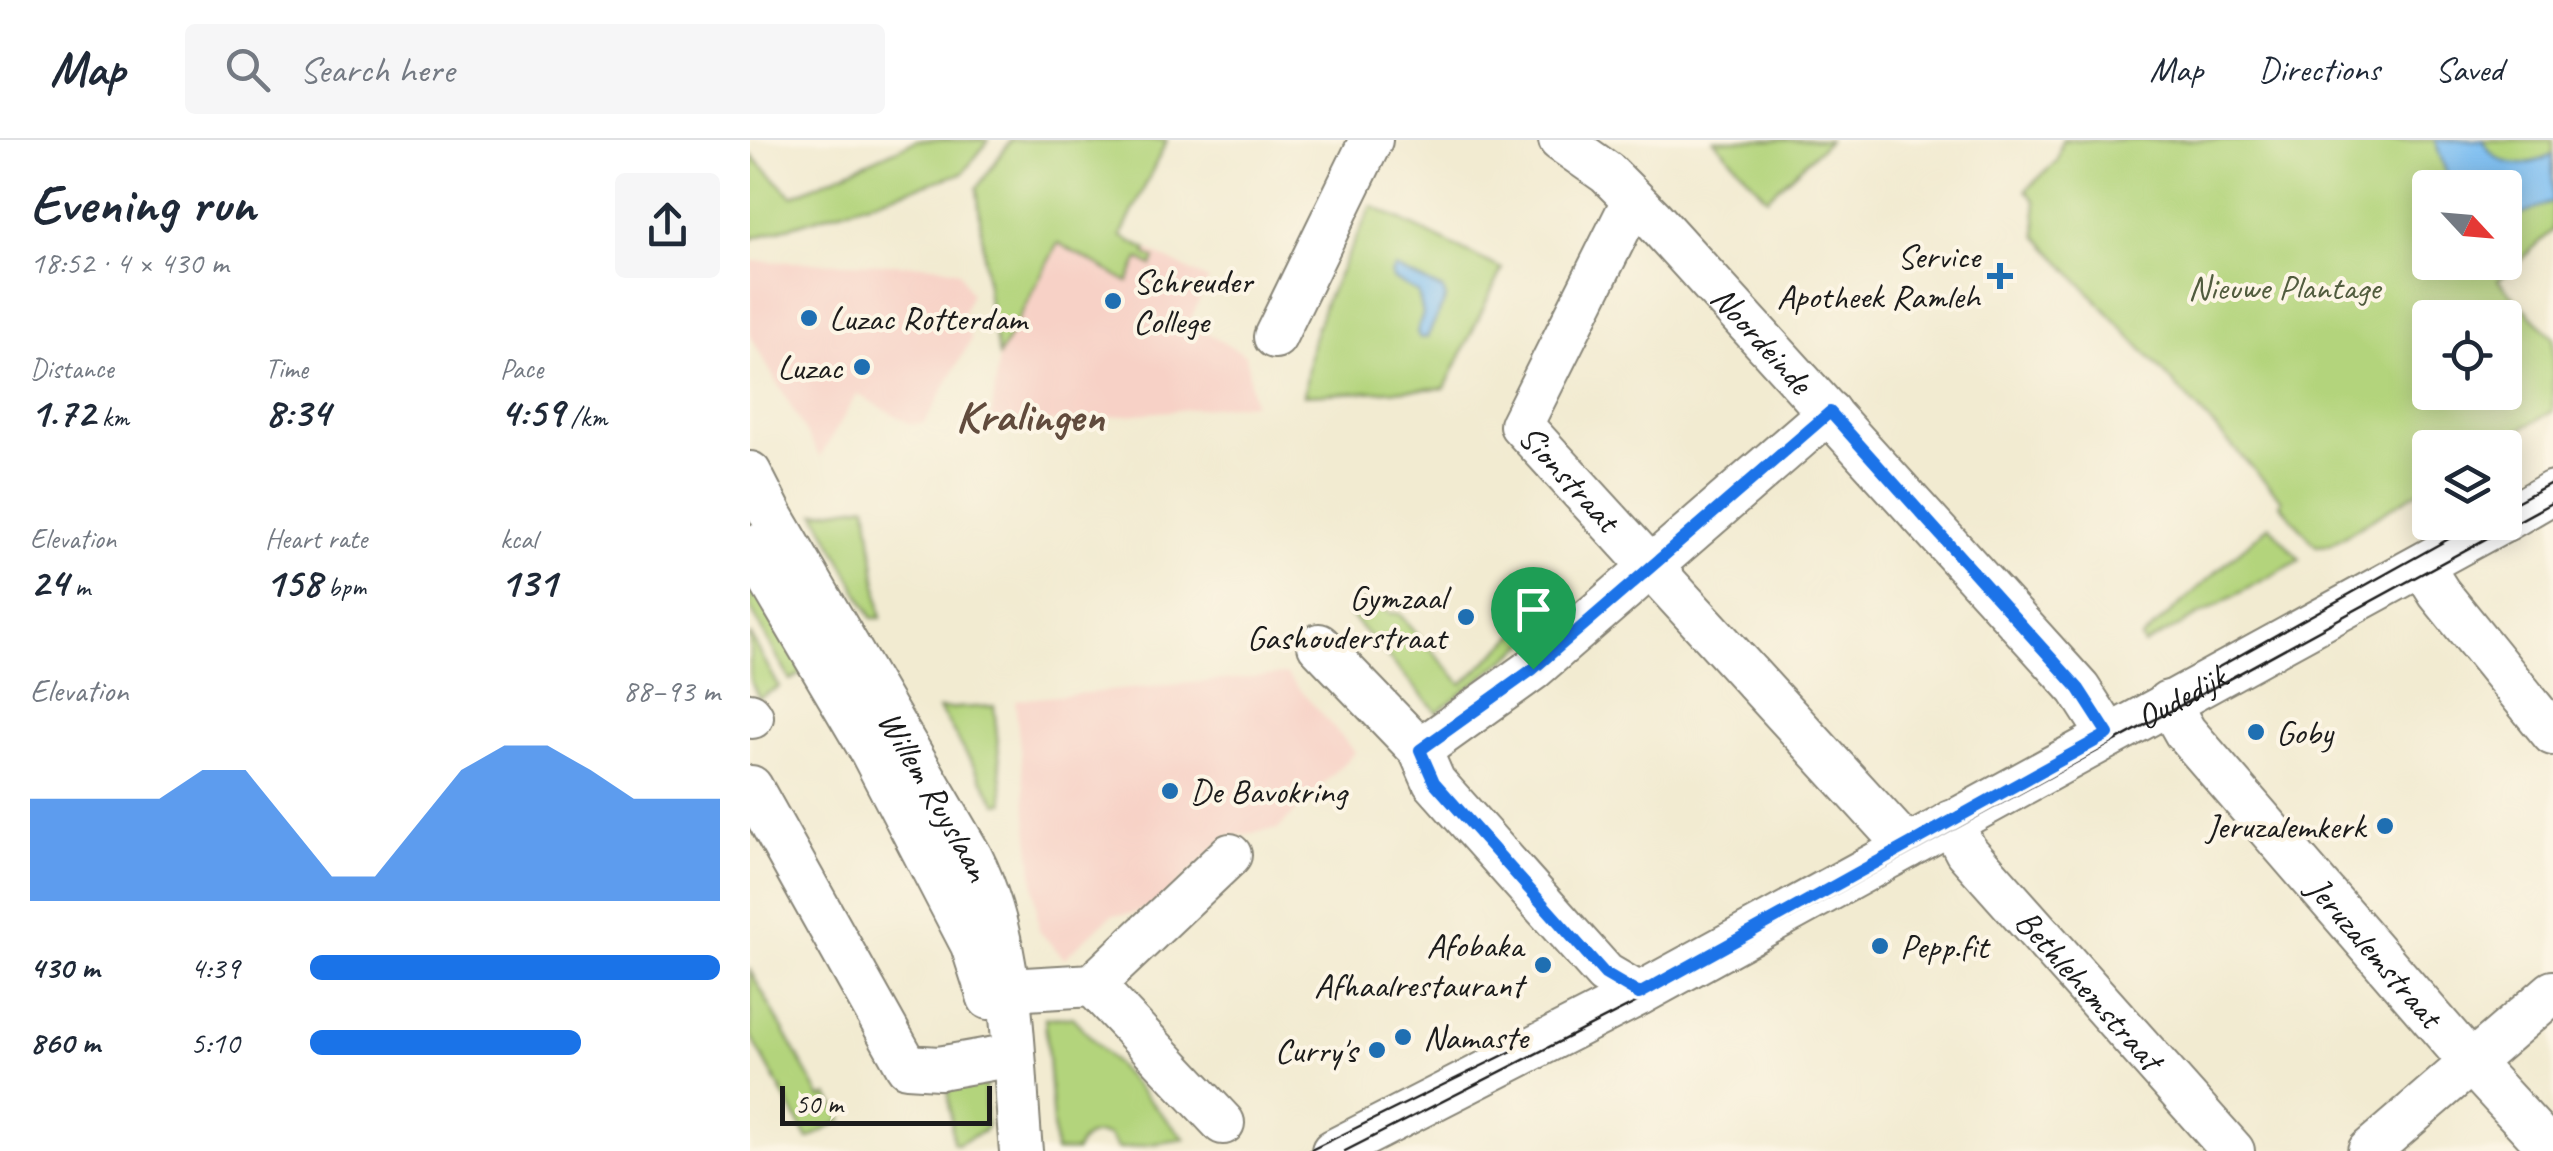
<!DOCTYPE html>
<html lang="en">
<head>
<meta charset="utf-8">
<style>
	body { margin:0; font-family:Caveat,sans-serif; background:#f6f6f7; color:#1f2937; height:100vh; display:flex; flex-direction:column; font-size:38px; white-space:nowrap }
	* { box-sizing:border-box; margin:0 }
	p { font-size:32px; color:#747a83 }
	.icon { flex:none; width:55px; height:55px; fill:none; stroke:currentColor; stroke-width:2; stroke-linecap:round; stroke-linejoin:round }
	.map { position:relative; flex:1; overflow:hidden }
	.drawer { display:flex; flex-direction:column; background:#fff; width:750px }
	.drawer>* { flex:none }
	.needle { width:65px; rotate:116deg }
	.buttons { position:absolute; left:1662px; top:30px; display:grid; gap:20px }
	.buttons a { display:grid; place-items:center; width:110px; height:110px; border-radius:10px; background:#fff; box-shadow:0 5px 25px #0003; font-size:50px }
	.scale { position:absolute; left:30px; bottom:25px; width:212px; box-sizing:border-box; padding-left:10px; border:5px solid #1c1c1c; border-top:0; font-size:28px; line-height:35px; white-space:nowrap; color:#1c1c1c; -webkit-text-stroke:8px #fcf5e5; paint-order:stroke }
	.pin { position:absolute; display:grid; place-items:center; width:85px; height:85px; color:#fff; margin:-102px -42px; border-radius:50% 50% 50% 0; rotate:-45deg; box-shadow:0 0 10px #0007 }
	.pin .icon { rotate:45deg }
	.round { display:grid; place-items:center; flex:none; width:105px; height:105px; border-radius:10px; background:#f6f6f7 }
	.overview { display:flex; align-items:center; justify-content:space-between; height:170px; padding:0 30px }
	h1 { font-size:55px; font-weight:600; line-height:75px }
	.metrics { display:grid; grid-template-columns:repeat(3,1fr); gap:15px; height:170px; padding:10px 30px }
	.metrics div { display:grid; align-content:center }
	.metrics b { font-size:42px; font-weight:600 }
	.metrics small { font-size:28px; font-weight:400 }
	.metrics p { font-size:28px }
	.chart { height:280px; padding:20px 30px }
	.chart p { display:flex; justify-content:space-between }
	.chart svg { width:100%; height:180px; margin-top:10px; fill:#1a73e8; opacity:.7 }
	ul { padding:0 30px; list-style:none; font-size:32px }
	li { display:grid; grid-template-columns:160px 120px 1fr; align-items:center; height:75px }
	li i { height:25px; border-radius:12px; background:#1a73e8 }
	header { display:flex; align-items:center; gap:60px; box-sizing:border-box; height:140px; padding:0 50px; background:#fff; border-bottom:2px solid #e0e1e3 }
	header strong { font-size:48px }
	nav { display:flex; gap:55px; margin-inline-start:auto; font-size:35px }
	.search { width:700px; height:90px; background:#f6f6f7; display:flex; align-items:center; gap:25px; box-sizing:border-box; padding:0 35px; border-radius:10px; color:#747a83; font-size:38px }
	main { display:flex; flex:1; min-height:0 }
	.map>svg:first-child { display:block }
	.built { fill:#f7d1c6 }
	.green { fill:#b3d47c; stroke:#68784c; stroke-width:2.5; fill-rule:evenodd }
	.water { fill:#7cbef2; stroke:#4c6d87; stroke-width:2.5 }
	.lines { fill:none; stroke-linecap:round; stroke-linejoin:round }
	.minor-casing { stroke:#878476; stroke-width:46 }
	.minor { stroke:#fff; stroke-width:42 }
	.tram { stroke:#1c1c1c; stroke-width:2.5 }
	.route-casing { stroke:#fff; stroke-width:20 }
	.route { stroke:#1a73e8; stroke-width:12 }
	.poi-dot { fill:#1f6fb2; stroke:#fcf5e5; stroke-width:4 }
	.labels { text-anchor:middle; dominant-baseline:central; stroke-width:8; stroke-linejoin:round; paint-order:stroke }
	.poi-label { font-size:35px; fill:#1c1c1c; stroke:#fcf5e5; text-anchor:end }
	.park-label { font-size:35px; fill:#515c3e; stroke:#fcf5e5 }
	.street-label { font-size:35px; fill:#1c1c1c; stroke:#fcf5e5 }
	.district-label { font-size:45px; font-weight:bold; fill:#614b3d; stroke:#fcf5e5 }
</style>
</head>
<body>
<header>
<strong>Map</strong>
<div class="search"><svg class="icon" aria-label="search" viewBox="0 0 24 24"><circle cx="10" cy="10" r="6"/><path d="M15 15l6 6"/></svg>Search here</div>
<nav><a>Map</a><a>Directions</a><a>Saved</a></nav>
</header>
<main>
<section class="drawer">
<div class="overview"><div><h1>Evening run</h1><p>18:52 · 4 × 430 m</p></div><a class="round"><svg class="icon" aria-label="share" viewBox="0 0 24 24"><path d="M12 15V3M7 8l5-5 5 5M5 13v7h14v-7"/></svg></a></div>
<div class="metrics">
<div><p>Distance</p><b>1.72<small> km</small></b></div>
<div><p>Time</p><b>8:34</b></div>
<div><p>Pace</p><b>4:59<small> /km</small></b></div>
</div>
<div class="metrics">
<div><p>Elevation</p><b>24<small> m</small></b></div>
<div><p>Heart rate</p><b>158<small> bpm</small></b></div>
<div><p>kcal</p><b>131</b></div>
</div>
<div class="chart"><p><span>Elevation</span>88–93 m</p>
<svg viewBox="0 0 160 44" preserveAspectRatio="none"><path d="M0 44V19L10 19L20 19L30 19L40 12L50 12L60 25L70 38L80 38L90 25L100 12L110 6L120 6L130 12L140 19L150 19L160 19V44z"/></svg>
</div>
<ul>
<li><b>430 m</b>4:39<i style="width:100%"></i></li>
<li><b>860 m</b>5:10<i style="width:66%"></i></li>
</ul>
</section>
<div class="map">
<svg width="1803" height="1011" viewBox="0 0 1803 1011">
	<rect width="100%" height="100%" fill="#fcf5e5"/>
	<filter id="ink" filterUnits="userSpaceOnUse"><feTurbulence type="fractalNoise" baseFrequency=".01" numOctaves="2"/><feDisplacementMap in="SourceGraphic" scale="20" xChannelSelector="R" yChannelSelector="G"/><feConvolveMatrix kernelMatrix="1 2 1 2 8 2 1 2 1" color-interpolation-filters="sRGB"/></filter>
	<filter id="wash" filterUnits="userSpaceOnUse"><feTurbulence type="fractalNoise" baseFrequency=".0048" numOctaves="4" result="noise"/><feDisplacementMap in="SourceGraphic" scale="40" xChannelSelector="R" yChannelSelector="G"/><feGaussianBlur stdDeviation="2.25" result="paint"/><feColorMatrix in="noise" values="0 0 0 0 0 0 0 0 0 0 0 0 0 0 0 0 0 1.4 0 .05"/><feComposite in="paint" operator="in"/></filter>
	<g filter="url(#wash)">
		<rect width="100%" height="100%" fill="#f2ebd1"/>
		<g class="built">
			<path d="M 324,73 L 458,140 L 439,183 L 496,215 L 503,263 L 240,288 L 249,216 Z"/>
			<path d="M 0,121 L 184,125 L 209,131 L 221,154 L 208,186 L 220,194 L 221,200 L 175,283 L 161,284 L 107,254 L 70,317 L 0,196 Z"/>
			<path d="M 536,534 L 605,612 L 528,689 L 475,697 L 405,766 L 381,774 L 362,775 L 314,818 L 289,791 L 265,560 Z"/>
		</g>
		<g class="green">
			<path d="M 167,0 L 239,0 L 213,33 L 0,99 L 2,16 L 42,56 Z"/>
			<path d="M 261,0 L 417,0 L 371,96 L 397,110 L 395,114 L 405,119 L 402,126 L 389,119 L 378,142 L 308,103 L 249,216 L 240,176 L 227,48 Z"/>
			<path d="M 964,0 L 1079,0 L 1017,58 Z"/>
			<path d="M 1312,0 L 1803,0 L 1803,90 L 1748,140 L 1803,198 L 1803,271 L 1739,307 L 1680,308 L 1680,344 L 1579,405 L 1566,406 L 1530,364 L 1532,360 L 1287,96 L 1285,61 L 1276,50 L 1307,21 ZM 1680,48 L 1755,48 L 1755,122 L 1680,122 ZM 1680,178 L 1755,178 L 1755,252 L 1680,252 Z"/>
			<path d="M 622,66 L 752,129 L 695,248 L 554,255 L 562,202 L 575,162 Z"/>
			<path d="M 117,365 L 131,478 L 122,478 L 66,373 Z"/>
			<path d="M 1519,385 L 1550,420 L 1394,505 L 1391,499 Z"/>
			<path d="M 0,420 L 60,529 L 40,540 L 0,467 Z"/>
			<path d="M 615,459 L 640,473 L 649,474 L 712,544 L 775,486 L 785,497 L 687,572 L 599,474 Z"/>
			<path d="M 0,494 L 29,547 L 9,558 L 0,540 Z"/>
			<path d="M 244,566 L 254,663 L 247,664 L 189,569 Z"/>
			<path d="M 0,830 L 71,958 L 78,955 L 93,980 L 58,999 L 0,894 Z"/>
			<path d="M 322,877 L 435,999 L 368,1009 L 359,996 C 343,992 332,995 326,1011 L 305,1011 L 295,878 Z"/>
			<path d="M 235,937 L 236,986 L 234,991 L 207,1004 L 203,1002 L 197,939 Z"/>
		</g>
		<g class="water">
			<path d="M 1685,0 L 1733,0 C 1748,31 1776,27 1803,15 L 1803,62 L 1755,80 L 1755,48 L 1701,47 Z"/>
			<path d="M 645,128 L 693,150 L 696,158 L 677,197 L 670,198 L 667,192 L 673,174 L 668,153 L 643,139 L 641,134 Z"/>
		</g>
	</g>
	<g filter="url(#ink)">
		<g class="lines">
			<defs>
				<g id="minor">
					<path id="s1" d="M 810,0 L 857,33 L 902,78 L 1329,549 L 1358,594"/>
					<path id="s2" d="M 883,61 L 771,285 L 1157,707"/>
					<path d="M 525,197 L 621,0"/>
					<path id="s3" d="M 0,333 L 22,376 L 221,717 C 266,807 262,913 271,1011"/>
					<path d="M 1755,380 L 1803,352"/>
					<path d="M 0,406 L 121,611 L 222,805 L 238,855"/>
					<path d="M 1672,426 L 1689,453 L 1803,594"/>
					<path d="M 569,505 L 670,610 L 684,642 L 855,834 L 889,854"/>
					<path id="s4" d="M 1418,562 L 1435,592 L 1722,924 L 1802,1011"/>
					<path d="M 0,574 L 2,577"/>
					<path d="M 670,610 L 783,529 L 1079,272"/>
					<path d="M 1,647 L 157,926 L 189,928 L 263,915"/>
					<path id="s5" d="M 1201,682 L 1216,711 L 1483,1011"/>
					<path d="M 343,845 L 473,983"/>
					<path d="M 239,858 L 276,849 L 343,845 L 480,715"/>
					<path id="s6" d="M 583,1011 L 889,854 L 1750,382"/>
					<path d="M 1619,1011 L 1803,852"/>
				</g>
			</defs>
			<use href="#minor" class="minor-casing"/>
			<use href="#minor" class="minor"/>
			<g class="tram">
				<path d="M 1755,368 L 1803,342"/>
				<path d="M 1467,528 L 1729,382"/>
				<path d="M 559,1011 L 764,910"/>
				<path d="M 595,1011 L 893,859 L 1803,362"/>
			</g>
		</g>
	</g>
	<g class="lines" filter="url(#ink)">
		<defs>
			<path id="route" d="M 1080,272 L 1329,549 L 1358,594 L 889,854 L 855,834 L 684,642 L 670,610 L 783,529 Z"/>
		</defs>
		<use href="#route" class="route-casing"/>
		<use href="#route" class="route"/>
	</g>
	<g class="poi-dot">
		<path d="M1245 121h10v10h10v10h-10v10h-10v-10h-10v-10h10z"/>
		<circle cx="363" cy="161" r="10"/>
		<circle cx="59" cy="178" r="10"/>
		<circle cx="112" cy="227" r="10"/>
		<circle cx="716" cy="477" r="10"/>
		<circle cx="1506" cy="592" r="10"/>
		<circle cx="420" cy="651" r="10"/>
		<circle cx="1635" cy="686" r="10"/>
		<circle cx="1130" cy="806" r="10"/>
		<circle cx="793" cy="825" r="10"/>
		<circle cx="653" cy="897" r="10"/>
		<circle cx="627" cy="910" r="10"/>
	</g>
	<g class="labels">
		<g class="poi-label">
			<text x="1230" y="116">Service<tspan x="1230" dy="40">Apotheek Ramleh</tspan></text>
			<text x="383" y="141" text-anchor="start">Schreuder<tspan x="383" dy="40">College</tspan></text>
			<text x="79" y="178" text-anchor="start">Luzac Rotterdam</text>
			<text x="92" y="227">Luzac</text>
			<text x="696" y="457">Gymzaal<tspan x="696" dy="40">Gashouderstraat</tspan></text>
			<text x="1526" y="592" text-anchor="start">Goby</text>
			<text x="440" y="651" text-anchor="start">De Bavokring</text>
			<text x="1615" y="686">Jeruzalemkerk</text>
			<text x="773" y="805">Afobaka<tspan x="773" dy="40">Afhaalrestaurant</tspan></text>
			<text x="1150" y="806" text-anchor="start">Pepp.fit</text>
			<text x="673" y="897" text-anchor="start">Namaste</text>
			<text x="607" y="910">Curry's</text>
		</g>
		<g class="park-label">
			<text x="1534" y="147">Nieuwe Plantage</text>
		</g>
		<g class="street-label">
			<text stroke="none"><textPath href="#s1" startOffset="285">Noordeinde</textPath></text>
			<text stroke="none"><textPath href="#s2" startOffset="322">Sionstraat</textPath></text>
			<text stroke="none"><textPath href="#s6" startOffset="962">Oudedijk</textPath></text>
			<text stroke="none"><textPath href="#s3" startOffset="372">Willem Ruyslaan</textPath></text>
			<text stroke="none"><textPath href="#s4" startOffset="325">Jeruzalemstraat</textPath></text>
			<text stroke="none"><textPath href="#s5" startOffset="218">Bethlehemstraat</textPath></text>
		</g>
		<g class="district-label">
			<text x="280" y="276">Kralingen</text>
		</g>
	</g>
</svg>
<div class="buttons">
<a><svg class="needle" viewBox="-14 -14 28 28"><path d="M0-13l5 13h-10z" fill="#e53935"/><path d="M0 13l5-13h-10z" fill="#747a83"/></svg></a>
<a><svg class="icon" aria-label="locate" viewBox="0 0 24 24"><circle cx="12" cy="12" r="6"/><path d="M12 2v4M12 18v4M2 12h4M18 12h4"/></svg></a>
<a><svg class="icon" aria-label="layers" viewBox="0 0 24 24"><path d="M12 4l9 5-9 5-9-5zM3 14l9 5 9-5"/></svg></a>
</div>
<div class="scale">50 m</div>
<div class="pin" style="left:783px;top:529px;background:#1e9e55"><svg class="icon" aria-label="arrive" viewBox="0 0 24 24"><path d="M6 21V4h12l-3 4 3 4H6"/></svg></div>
</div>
</main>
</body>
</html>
